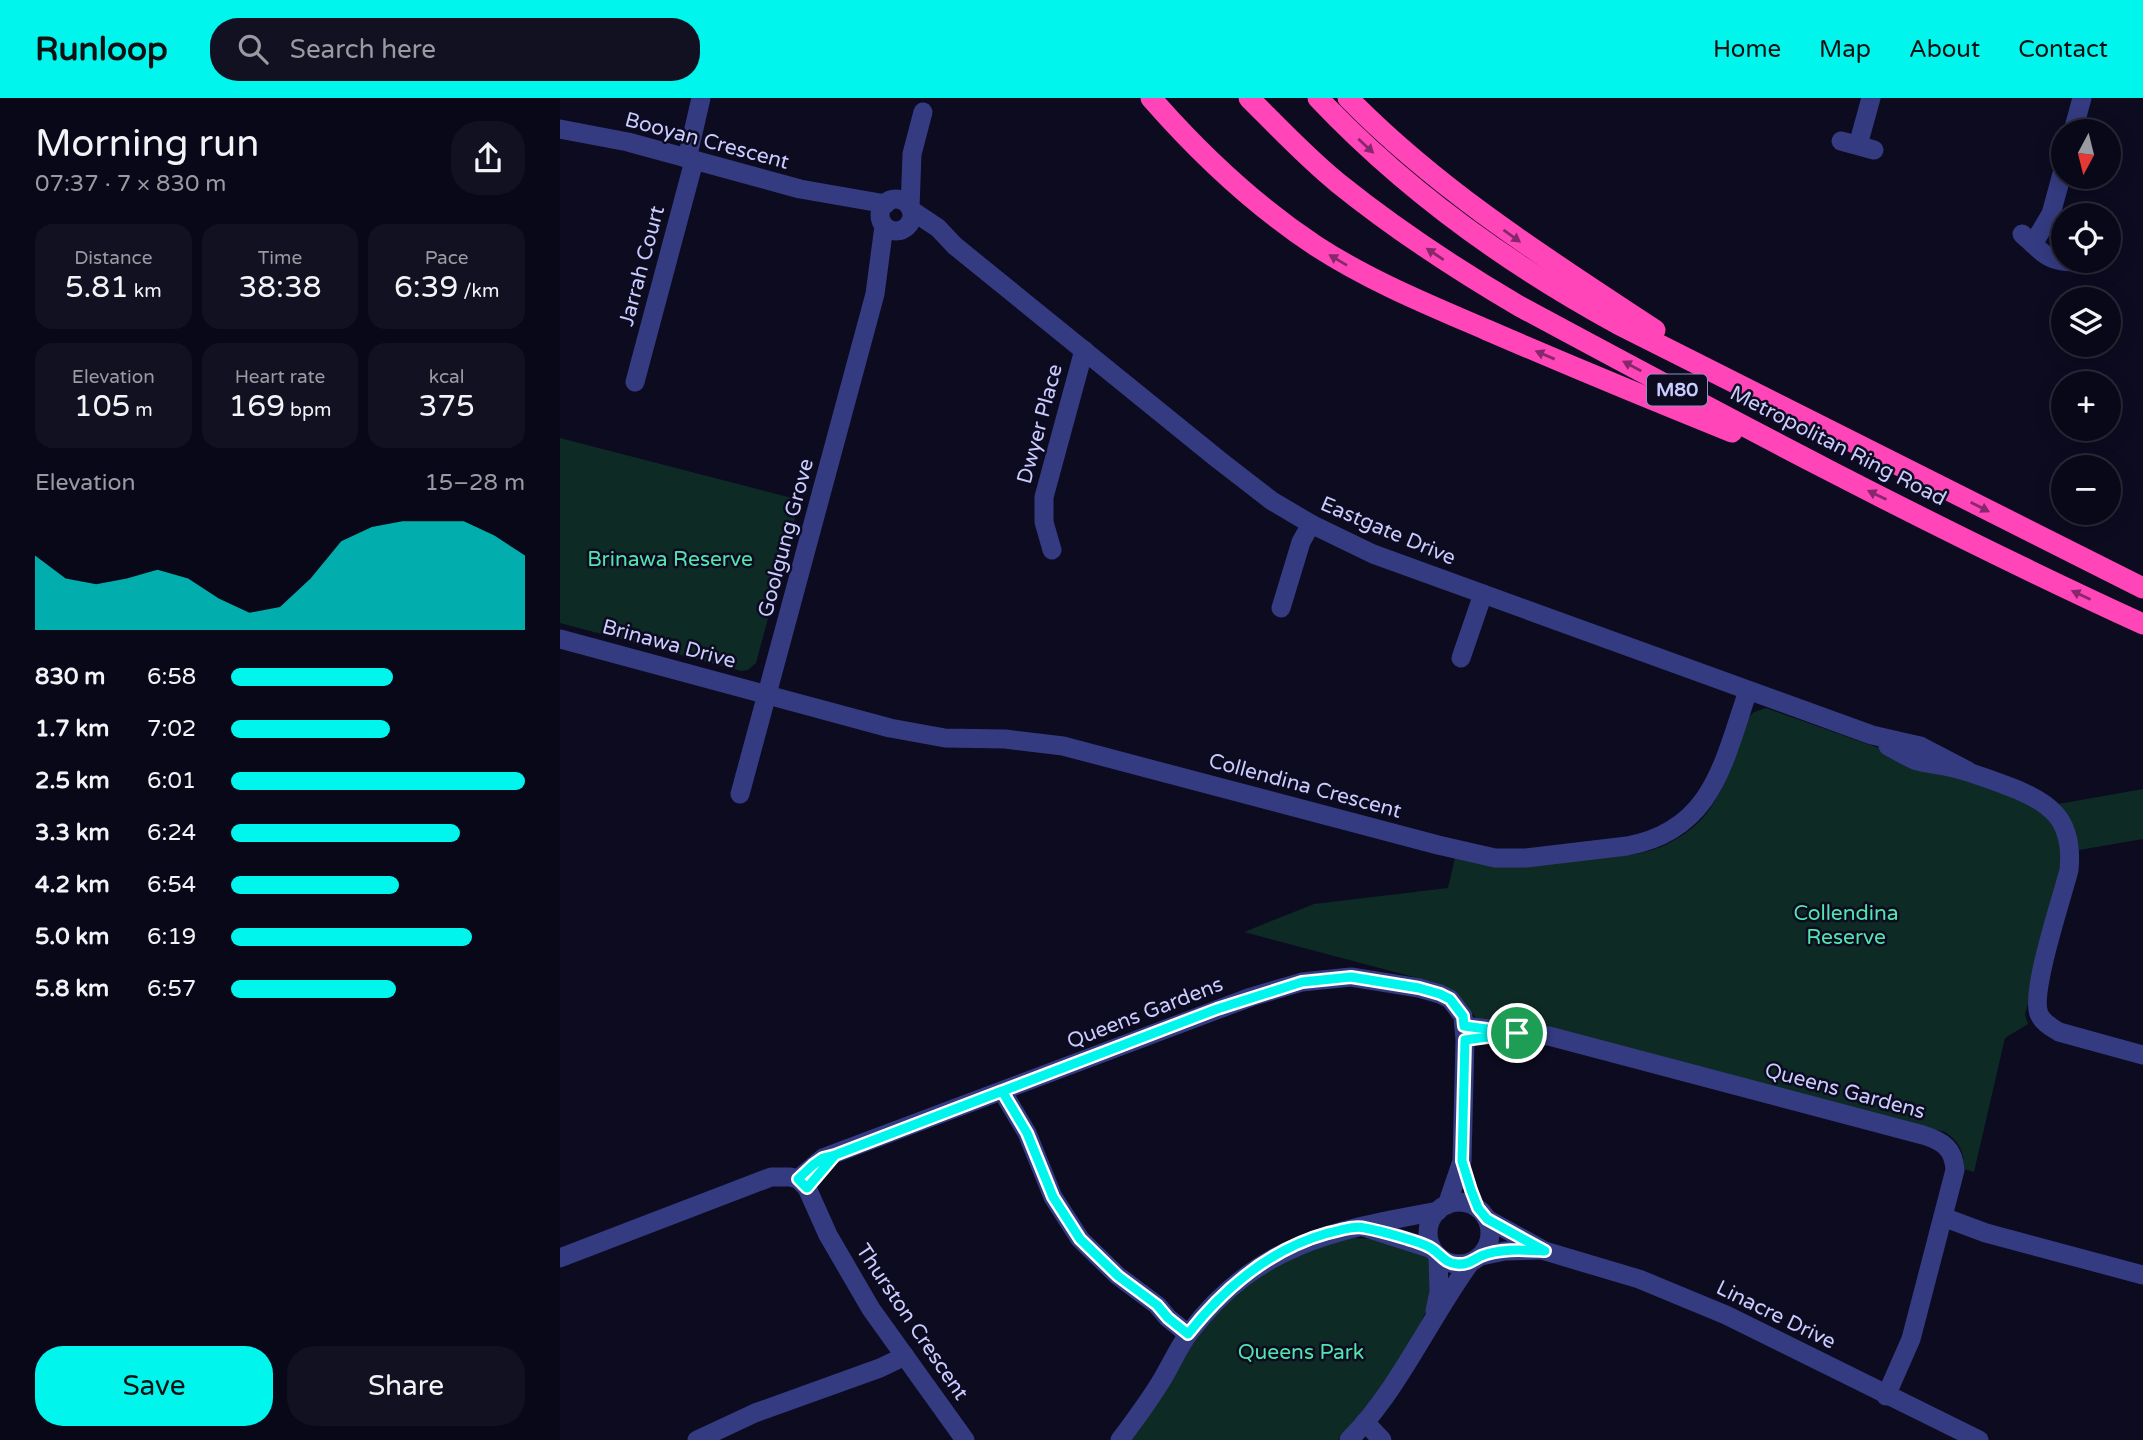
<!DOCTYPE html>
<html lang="en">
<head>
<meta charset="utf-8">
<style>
	body { margin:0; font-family:"Varela Round",sans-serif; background:#121121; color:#f1f3f6; height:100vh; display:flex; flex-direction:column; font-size:26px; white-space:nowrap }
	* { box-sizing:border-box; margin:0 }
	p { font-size:23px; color:#999aa2 }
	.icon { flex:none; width:38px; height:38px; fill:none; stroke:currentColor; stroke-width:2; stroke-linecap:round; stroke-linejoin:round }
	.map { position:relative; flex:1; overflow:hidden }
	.side { display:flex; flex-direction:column; background:#090818; width:560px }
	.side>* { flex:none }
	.needle { width:46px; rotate:187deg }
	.buttons { position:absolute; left:1491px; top:21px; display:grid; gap:14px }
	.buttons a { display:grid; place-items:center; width:70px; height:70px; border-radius:50%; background:#090818; box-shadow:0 4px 18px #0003,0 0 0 2px #292937; font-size:35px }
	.pin { position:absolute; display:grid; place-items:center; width:60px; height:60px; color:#fff; margin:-30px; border:4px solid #fff; border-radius:50%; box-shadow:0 2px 7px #0007 }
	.round { display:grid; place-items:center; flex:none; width:74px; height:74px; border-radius:28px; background:#121121 }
	.head { display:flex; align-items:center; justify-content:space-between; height:119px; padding:0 35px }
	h1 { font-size:38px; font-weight:600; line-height:52px }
	.figures { display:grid; grid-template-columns:repeat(3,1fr); gap:10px; height:119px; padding:7px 35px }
	.figures div { display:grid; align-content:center; border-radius:18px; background:#121121; text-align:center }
	.figures b { font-size:30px; font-weight:600 }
	.figures small { font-size:19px; font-weight:400 }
	.figures p { font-size:19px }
	.chart { height:196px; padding:14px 35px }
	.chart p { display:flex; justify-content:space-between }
	.chart svg { width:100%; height:126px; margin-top:7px; fill:#00f5ed; opacity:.7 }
	.button { display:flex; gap:14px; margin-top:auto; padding:14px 35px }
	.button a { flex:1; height:80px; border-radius:28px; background:#00f5ed; color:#111; font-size:28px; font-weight:600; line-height:80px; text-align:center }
	.button a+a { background:#121121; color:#f1f3f6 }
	ul { padding:0 35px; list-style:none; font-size:23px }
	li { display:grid; grid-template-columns:112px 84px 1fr; align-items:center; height:52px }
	li i { height:18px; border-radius:9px; background:#00f5ed }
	header { display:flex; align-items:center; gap:42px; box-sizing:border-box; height:98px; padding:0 35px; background:#00f5ed; color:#111 }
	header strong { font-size:33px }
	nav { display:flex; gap:38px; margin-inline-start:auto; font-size:24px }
	.search { width:490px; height:63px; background:#121121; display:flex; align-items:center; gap:18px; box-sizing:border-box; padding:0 24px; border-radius:28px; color:#999aa2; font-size:26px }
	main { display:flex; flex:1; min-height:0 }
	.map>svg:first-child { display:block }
	.green { fill:#0e2a25 }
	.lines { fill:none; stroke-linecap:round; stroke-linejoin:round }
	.minor { stroke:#343b81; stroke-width:19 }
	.motorway { stroke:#ff45b7; stroke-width:21 }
	.oneway { fill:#86286c }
	.route-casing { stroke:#fff; stroke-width:14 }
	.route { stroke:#00f5ed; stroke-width:9 }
	.labels { text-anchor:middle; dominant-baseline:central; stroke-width:5; stroke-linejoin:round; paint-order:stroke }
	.shield { fill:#0c0b20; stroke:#9191bc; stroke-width:2 }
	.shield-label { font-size:19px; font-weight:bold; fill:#cacbff }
	.street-label { font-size:21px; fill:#cacbff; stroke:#0c0b20 }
	.park-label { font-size:21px; fill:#51e4ac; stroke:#0c0b20 }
</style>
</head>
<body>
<header>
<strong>Runloop</strong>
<div class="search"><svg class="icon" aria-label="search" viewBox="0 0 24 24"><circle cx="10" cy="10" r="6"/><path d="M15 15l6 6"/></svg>Search here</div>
<nav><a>Home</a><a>Map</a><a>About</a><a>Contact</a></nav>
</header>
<main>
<section class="side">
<div class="head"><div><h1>Morning run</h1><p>07:37 · 7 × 830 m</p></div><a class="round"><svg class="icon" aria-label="share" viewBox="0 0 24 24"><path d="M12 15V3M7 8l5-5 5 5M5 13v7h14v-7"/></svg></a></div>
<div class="figures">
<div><p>Distance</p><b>5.81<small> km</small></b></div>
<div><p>Time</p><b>38:38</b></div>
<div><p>Pace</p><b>6:39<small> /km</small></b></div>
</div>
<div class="figures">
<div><p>Elevation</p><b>105<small> m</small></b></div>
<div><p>Heart rate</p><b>169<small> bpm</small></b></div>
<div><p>kcal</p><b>375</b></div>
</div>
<div class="chart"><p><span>Elevation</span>15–28 m</p>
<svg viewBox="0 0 160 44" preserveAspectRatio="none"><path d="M0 44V18L10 26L20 28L30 26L40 23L50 26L60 33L70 38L80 36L90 26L100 13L110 8L120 6L130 6L140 6L150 11L160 18V44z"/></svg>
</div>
<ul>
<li><b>830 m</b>6:58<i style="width:55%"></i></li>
<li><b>1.7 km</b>7:02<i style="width:54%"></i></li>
<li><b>2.5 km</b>6:01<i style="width:100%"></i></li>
<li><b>3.3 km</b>6:24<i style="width:78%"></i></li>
<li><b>4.2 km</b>6:54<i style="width:57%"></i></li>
<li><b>5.0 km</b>6:19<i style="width:82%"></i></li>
<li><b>5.8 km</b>6:57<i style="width:56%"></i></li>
</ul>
<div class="button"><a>Save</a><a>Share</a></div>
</section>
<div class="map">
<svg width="1583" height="1342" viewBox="0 0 1583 1342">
	<rect width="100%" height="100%" fill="#0c0b20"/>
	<g class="green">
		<path d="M 0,340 L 240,402 L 196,565 L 188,572 L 181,573 L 0,525 Z"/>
		<path d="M 1206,610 L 1460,700 L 1484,714 L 1500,740 L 1501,772 L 1465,917 L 1468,926 L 1445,940 L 1414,1074 L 1404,1071 C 1405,1055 1399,1043 1385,1034 L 986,928 L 929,925 L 918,922 L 898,897 L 880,886 L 684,834 L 754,806 L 888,790 L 895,760 C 945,773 990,766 1040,760 C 1059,758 1080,757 1098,750 C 1116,743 1134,731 1146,716 C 1169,688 1173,649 1190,618 L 1194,614 Z"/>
		<path d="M 1583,691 L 1583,741 L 1519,752 L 1517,743 L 1498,706 Z"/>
		<path d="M 796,1140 L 839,1143 L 871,1161 L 869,1208 L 857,1231 L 825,1285 L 778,1342 L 572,1342 C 598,1307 617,1268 642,1233 C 677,1184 736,1148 796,1140 Z"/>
	</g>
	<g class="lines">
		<g class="minor">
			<path d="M 0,31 L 68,44 L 240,91 L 326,106"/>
			<path d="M 1513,33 L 1522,0"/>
			<path d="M 1281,43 L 1314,52"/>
			<path d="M 1298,47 L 1311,0"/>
			<path d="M 127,61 L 141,0"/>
			<circle cx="336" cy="117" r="16"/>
			<path d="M 350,110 L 352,56 L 363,14"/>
			<path d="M 351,112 L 378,130 L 395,148 L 659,362 L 712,403 L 751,426 L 813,456 L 1312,637 L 1360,648 L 1408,673"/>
			<path d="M 1462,136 C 1487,158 1487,165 1523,164"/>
			<path d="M 1473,146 L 1491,116 L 1503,72"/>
			<path d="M 75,284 L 134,63"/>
			<path d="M 492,452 L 484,424 L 484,399 L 524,252"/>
			<path d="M 721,510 L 741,444 L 751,426"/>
			<path d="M 0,541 L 330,630 L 385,640 L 445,641 L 503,648 L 878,747 L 935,760 L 966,760 L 1067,748 C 1153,732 1163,665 1188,593"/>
			<path d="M 901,560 L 923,496"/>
			<path d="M 1328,648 C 1337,653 1347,659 1357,663 C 1367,666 1378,666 1389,669 C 1408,673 1426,680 1445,687 C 1490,703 1514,721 1509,772 C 1502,800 1470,894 1479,916 C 1483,925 1491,929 1499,934 L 1583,957"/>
			<path d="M 180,696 L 315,196 L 324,128"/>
			<path d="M 904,928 L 989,938 L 1363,1037 C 1383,1043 1394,1051 1395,1072 L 1351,1241 L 1326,1298"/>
			<path d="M 442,993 L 467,1035 L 493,1099 L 520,1141 L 558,1178 L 597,1207 L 608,1220 L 628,1236"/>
			<path d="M 238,1081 L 263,1060 L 691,899 L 742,884 L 791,879 L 859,890 L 880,896 L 890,901 L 903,918 L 905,942 L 902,1063 L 887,1107"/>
			<circle cx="899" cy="1135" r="31"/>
			<path d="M 1383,1119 L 1426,1135 L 1583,1177"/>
			<path d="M 927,1121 L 985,1153 L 1079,1181 L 1166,1217 L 1419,1342"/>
			<path d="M 803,1129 L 872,1151"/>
			<path d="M 921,1158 L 945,1153 L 980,1152"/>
			<path d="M 0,1160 L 211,1079 L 230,1079 L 238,1081 L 247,1090 L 268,1137 L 311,1211 L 405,1342"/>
			<path d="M 875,1213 L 879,1194 L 878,1158"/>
			<path d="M 805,1324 L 822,1342"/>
			<path d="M 137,1342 L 195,1315 L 320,1270 L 345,1258"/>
			<path d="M 560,1342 C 575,1322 590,1302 603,1280 C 612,1265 619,1248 630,1234 C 697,1145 775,1132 878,1113"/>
			<path d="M 789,1342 C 840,1290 868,1223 910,1165"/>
		</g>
		<g class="motorway">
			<path d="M 591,0 C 640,56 694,107 756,148 C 810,183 869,207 927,232 C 1008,267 1090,301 1172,334"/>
			<path d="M 689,0 C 718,29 746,59 778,85 C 835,131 896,171 959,208 C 1165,319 1371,429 1583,526"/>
			<path d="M 758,0 C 845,92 948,166 1058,226 L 1583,490"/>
			<path d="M 788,0 C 879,93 987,161 1095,232"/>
		</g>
	</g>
	<defs><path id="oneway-solid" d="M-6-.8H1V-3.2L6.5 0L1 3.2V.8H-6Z" transform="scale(1.75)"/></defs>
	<g class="oneway">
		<use href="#oneway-solid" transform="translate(806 48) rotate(43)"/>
		<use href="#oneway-solid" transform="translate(952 138) rotate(36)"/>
		<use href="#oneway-solid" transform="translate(875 156) rotate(-146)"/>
		<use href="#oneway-solid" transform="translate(778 162) rotate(-149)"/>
		<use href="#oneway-solid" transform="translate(985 257) rotate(-157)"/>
		<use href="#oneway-solid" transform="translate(1072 268) rotate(-152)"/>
		<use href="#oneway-solid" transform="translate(1317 397) rotate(-154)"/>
		<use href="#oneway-solid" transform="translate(1420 409) rotate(27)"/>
		<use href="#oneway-solid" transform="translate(1521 497) rotate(-155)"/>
	</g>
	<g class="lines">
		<defs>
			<path id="route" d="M 957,935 L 904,928 L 903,918 L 890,901 L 880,896 L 859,890 L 791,879 L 742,884 L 657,911 L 275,1057 L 247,1090 L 238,1081 L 253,1067 L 263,1060 L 275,1057 L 442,993 L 467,1035 L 493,1099 L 520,1141 L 558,1178 L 597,1207 L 608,1220 L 628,1236 C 665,1189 710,1151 768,1135 C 779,1133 794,1127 805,1130 C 820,1133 859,1143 871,1150 C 881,1156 884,1165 897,1166 C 908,1167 913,1162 921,1158 C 940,1150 965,1152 985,1153 L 927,1121 L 918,1110 L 911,1092 L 902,1063 L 905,942 L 957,935"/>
		</defs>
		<use href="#route" class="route-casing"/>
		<use href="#route" class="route"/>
	</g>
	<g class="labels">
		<rect class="shield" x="1087" y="276.5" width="60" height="31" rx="5"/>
		<g class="shield-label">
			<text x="1117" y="292">M80</text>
		</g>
		<g class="street-label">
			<text transform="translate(147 43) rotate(15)">Booyan Crescent</text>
			<text transform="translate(82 168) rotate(-75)">Jarrah Court</text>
			<text transform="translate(480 326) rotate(-75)">Dwyer Place</text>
			<text transform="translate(1278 348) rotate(27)">Metropolitan Ring Road</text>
			<text transform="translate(828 433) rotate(23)">Eastgate Drive</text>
			<text transform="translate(226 440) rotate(-75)">Goolgung Grove</text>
			<text transform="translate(109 546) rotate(15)">Brinawa Drive</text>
			<text transform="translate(745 688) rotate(15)">Collendina Crescent</text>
			<text transform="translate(585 915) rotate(-21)">Queens Gardens</text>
			<text transform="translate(1285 993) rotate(15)">Queens Gardens</text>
			<text transform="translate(1216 1217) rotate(26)">Linacre Drive</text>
			<text transform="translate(352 1224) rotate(56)">Thurston Crescent</text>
		</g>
		<g class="park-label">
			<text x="110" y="461">Brinawa Reserve</text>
			<text x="1286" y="815">Collendina<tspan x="1286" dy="24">Reserve</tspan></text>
			<text x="741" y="1254">Queens Park</text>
		</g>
	</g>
</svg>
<div class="buttons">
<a><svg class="needle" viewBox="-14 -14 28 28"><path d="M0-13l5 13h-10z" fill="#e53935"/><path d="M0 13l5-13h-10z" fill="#999aa2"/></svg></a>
<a><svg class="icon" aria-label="locate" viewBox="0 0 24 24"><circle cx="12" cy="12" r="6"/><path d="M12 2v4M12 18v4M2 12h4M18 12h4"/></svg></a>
<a><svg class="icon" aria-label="layers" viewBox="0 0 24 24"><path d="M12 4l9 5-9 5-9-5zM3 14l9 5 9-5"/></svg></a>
<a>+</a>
<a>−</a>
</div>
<div class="pin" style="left:957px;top:935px;background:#1e9e55"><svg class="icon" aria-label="arrive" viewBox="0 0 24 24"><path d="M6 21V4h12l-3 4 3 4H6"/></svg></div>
</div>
</main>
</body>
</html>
